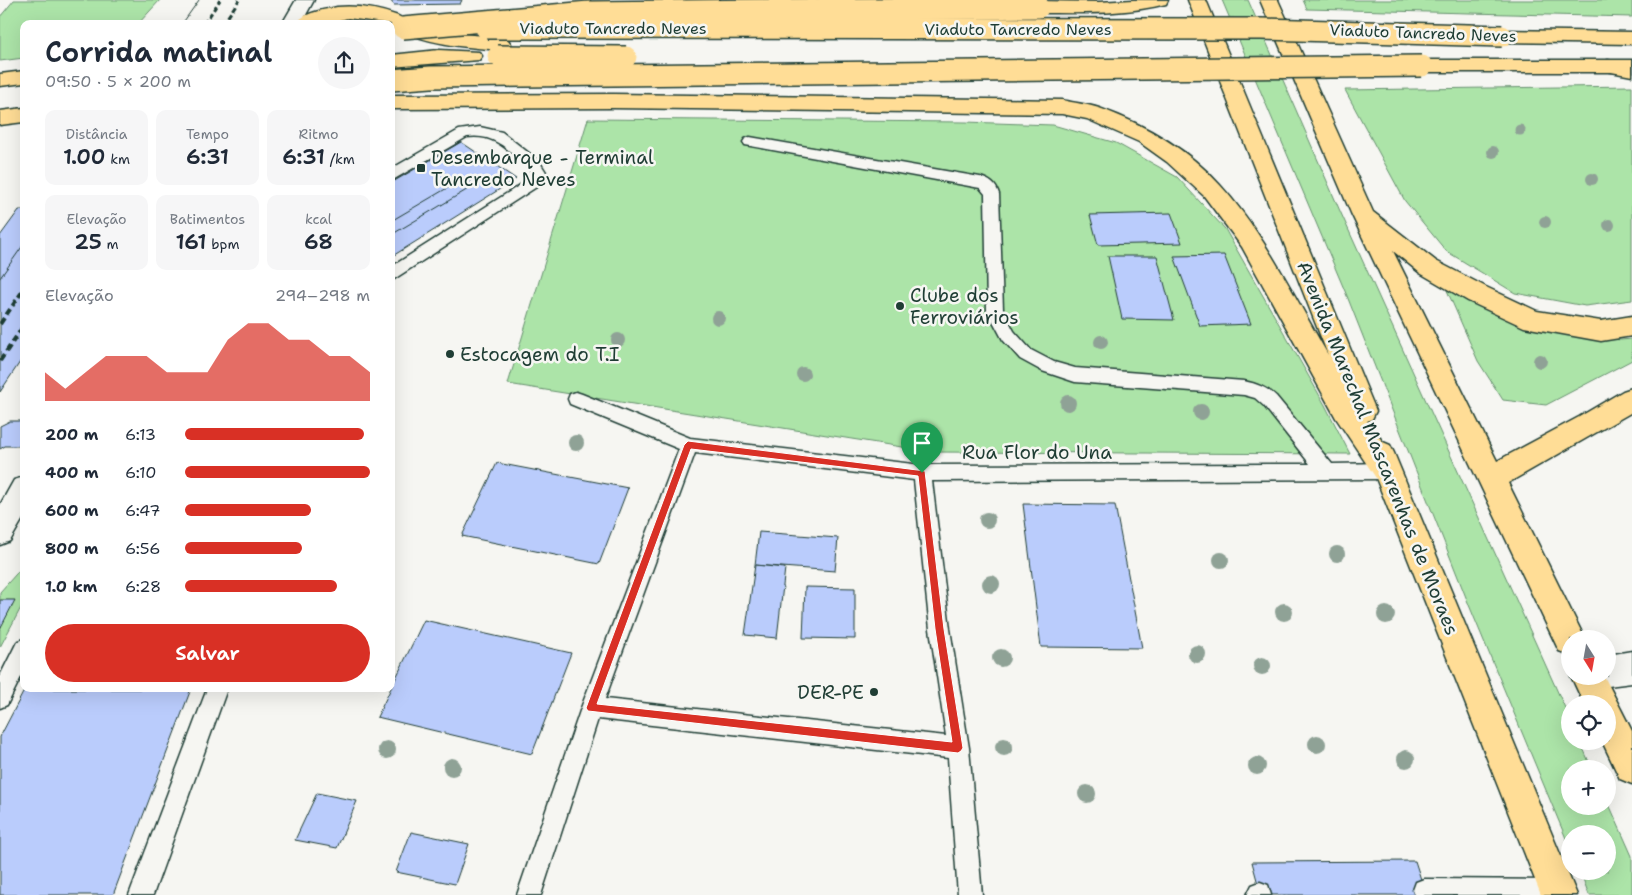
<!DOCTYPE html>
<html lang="pt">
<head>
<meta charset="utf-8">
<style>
	body { margin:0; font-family:"Shantell Sans",sans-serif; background:#f6f6f7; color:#1f2937; height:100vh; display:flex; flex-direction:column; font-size:19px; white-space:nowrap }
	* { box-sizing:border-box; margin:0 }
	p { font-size:16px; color:#747a83 }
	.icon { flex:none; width:28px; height:28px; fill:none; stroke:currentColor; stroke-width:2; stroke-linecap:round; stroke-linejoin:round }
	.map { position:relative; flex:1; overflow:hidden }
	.drawer { position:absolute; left:20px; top:20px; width:375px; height:672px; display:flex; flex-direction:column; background:#fff; border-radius:10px; box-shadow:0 5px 20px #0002 }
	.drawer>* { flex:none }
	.needle { width:32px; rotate:169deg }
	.tools { position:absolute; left:1561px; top:630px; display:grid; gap:10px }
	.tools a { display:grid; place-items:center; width:55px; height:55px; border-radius:50%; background:#fff; box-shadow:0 5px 20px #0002; font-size:25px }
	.pin { position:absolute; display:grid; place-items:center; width:42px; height:42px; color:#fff; margin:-51px -21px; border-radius:50% 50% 50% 0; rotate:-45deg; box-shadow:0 0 5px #0007 }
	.pin .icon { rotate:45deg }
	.round { display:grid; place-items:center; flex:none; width:52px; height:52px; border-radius:26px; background:#f6f6f7 }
	.summary { display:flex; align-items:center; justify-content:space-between; height:85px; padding:0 25px }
	h1 { font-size:28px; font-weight:600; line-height:38px }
	.metrics { display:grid; grid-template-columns:repeat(3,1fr); gap:8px; height:85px; padding:5px 25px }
	.metrics div { display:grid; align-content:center; border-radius:10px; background:#f6f6f7; text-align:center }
	.metrics b { font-size:21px; font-weight:600 }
	.metrics small { font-size:14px; font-weight:400 }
	.metrics p { font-size:14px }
	.chart { height:140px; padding:10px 25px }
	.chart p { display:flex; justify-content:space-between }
	.chart svg { width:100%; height:90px; margin-top:5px; fill:#d93025; opacity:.7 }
	.button { display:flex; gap:10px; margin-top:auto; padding:10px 25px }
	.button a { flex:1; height:58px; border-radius:30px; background:#d93025; color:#fff; font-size:20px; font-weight:600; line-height:58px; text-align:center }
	ul { padding:0 25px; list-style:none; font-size:16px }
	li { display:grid; grid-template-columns:80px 60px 1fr; align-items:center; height:38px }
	li i { height:12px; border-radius:6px; background:#d93025 }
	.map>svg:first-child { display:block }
	.green { fill:#ace4a8; stroke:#66906e }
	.building { fill:#baccfc; stroke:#1f3d34 }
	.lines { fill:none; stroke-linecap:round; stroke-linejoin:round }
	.service-casing { stroke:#1f3d34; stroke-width:3 }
	.minor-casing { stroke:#1f3d34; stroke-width:3 }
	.tertiary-casing { stroke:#1f3d34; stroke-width:3 }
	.primary-casing { stroke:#1f3d34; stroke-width:3 }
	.trunk-casing { stroke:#1f3d34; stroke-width:3 }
	.service { fill:#f6f6f2; fill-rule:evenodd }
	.minor { fill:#f6f6f2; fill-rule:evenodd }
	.tertiary { fill:#f6f6f2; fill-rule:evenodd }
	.primary { fill:#ffdd96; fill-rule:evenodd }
	.trunk { fill:#ffdd96; fill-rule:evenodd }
	.tram { stroke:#1f3d34; stroke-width:1 }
	.rail-far1 { stroke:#1f3d34; stroke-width:3; stroke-dasharray:5.5 3; stroke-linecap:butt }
	.rail { stroke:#1f3d34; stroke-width:4; stroke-dasharray:7 4; stroke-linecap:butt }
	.primary-bridge-casing { stroke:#1f3d34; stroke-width:24; stroke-linecap:butt }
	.trunk-bridge-casing { stroke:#1f3d34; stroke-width:24; stroke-linecap:butt }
	.primary-bridge { stroke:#ffdd96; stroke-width:21 }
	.trunk-bridge { stroke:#ffdd96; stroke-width:21 }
	.tree { fill:#8fa296 }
	.route { fill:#d93025; stroke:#fff; fill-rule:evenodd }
	.poi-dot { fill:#1f3d34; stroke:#f6f6f2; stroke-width:2 }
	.labels { text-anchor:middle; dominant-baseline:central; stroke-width:5; stroke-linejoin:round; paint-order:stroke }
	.far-street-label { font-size:16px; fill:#1f3d34; stroke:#f6f6f2 }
	.poi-label { font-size:19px; fill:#1f3d34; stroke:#f6f6f2; text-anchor:start }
	.street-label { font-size:19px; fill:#1f3d34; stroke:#f6f6f2 }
</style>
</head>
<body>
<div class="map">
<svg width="1632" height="895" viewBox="0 0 1632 895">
	<rect width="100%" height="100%" fill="#f6f6f2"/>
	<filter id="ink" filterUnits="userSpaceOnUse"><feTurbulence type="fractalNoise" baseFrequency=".02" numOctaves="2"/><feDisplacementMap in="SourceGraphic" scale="10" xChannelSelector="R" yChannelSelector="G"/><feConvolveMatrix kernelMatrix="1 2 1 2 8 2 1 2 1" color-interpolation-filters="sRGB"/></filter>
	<g filter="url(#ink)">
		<g class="green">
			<path d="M 14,0 L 160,0 L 138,24 L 24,24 L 24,58 L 0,61 L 0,17 Z"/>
			<path d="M 1222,0 L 1248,0 L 1340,211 L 1570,719 L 1570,741 L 1580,741 L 1592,769 L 1570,769 L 1570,806 L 1608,806 L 1608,802 L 1632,856 L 1632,895 L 1589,895 L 1580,871 L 1608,871 L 1608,834 L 1570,834 L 1570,848 L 1469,605 L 1347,296 Z"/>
			<path d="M 1303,0 L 1632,0 L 1632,17 L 1307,9 Z"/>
			<path d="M 1632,86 L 1632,300 L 1585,306 L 1515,293 L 1446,251 L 1405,201 L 1345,90 Z"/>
			<path d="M 588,119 L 965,122 L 1053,125 L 1116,143 L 1177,177 L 1225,229 L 1325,405 L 1350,454 L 933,452 L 508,384 Z"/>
			<path d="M 1446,288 L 1532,329 L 1621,340 L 1632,339 L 1632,360 L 1546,405 L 1503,400 L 1478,361 Z"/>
			<path d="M 24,565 L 24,602 L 0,647 L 0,592 Z"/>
		</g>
		<g class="building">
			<path d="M 390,0 L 462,0 L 460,4 L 394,5 Z"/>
			<path d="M 461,142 L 516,179 L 391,257 L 391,183 Z"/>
			<path d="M 466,177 L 475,185 L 391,235 L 391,221 Z"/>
			<path d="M 19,210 L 24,210 L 24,356 L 0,392 L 0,236 Z"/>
			<path d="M 1171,213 L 1182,243 L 1098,245 L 1090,215 Z"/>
			<path d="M 1224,255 L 1251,324 L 1200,326 L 1174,256 Z"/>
			<path d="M 1108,256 L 1157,256 L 1174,320 L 1122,319 Z"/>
			<path d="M 10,421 L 24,421 L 24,446 L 5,446 L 0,449 L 0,426 Z"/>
			<path d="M 497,463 L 628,488 L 599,564 L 462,536 Z"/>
			<path d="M 1023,504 L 1115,505 L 1142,648 L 1041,647 Z"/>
			<path d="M 759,532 L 838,538 L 835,571 L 755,565 Z"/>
			<path d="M 755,565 L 785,568 L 777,638 L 745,635 Z"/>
			<path d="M 805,587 L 855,588 L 855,639 L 803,638 Z"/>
			<path d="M 0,600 L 15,600 L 0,629 Z"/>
			<path d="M 424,620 L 571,653 L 532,754 L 377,717 Z"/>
			<path d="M 25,689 L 191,689 L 113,895 L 0,895 L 0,737 Z"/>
			<path d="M 317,793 L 357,801 L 337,848 L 295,840 Z"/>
			<path d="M 411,832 L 469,844 L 455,884 L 396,872 Z"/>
			<path d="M 1415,861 L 1426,895 L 1261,895 L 1252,862 Z"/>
		</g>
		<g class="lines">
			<defs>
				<g id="service">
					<path d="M 480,127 L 502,132 L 539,161 L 546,172 L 538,186 L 391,281 L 391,267 L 528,180 L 532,172 L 529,167 C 508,151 496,133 467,137 L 391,181 L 391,169 L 459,130 Z"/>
					<path d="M 750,137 L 980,177 C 990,180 996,184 999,194 L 1003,310 L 1014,331 L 1031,350 L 1054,362 L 1075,368 L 1244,381 C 1257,384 1266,387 1276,396 L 1332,464 L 1387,463 L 1393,466 L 1396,471 L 1393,476 L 1387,479 L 932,481 L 950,629 L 969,748 L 982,895 L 958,895 L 948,758 L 598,719 L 541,895 L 517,895 L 581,708 L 679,449 L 570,404 L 568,399 L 570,394 L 576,392 L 582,394 L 690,438 L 922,465 L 1310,464 L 1264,406 L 1255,398 L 1244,395 L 1075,382 L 1042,371 L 1020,359 L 1003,340 L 987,310 L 985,194 L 980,188 L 745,145 L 743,142 L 745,139 ZM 695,453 L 914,480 L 930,629 L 946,736 L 605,699 Z"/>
					<path d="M 24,639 L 24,671 L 7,705 L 0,708 L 0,676 L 17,642 Z"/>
					<path d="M 207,689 L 227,689 L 153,895 L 129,895 Z"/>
					<path d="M 1424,879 L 1557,880 L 1565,883 L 1568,891 L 1567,895 L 1415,895 L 1413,890 L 1416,882 Z"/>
					<path d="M 1260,882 L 1268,885 L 1271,895 L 1247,895 L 1252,885 Z"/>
				</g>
				<path id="minor" d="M 1632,651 L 1632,683 L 1608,686 L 1597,681 L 1595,676 L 1608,676 L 1608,655 Z"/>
				<g id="tertiary">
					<path d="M 296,0 L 314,0 L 301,24 L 282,24 Z"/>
					<path d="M 24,477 L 24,517 L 10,541 L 0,545 L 0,505 L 14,480 Z"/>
				</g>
				<g id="primary">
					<path d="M 337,7 C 359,5 379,9 398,16 C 409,21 419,27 431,30 C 456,35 483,34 508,40 L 511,44 L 508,48 L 501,50 C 463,47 426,44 391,27 L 391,24 L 348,18 L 321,24 L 296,24 C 303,12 325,10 337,7 Z"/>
					<path d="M 1502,30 L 1632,32 L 1632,44 L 1502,42 L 1495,40 L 1492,36 L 1495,32 Z"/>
					<path d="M 439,50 L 479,52 L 482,56 L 479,60 L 391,67 L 391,55 Z"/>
					<path d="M 1422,60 L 1632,60 L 1632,72 L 1422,72 L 1415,70 L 1412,66 L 1415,62 Z"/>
					<path d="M 24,71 L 24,83 L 0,86 L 0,74 Z"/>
					<path d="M 24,108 L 24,122 L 0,125 L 0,111 Z"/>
				</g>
				<g id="trunk">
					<path d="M 1133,0 L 1168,0 L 1166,4 C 1123,15 1082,13 1039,13 L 1032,11 L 1030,7 L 1032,3 L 1039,1 L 1099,2 Z"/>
					<path d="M 1188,0 L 1206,0 L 1376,411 L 1372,419 L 1367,421 L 1383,442 L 1390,445 L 1394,453 L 1577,895 L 1541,895 L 1376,478 L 1336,418 L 1242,247 L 1204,196 L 1167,162 L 1139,142 L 1087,119 L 1062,114 L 613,108 L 391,109 L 391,95 L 613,94 L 1062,100 C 1074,103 1087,104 1099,108 C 1144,124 1188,149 1220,185 C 1265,234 1295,298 1328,355 Z"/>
					<path d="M 1260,0 L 1278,0 L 1373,212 L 1436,261 L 1486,287 L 1537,311 L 1601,321 L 1632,316 L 1632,336 L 1601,341 L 1524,327 L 1468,301 L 1420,273 L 1393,251 L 1497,461 L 1579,417 L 1623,391 L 1632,388 L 1632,412 L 1508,483 L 1585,639 L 1570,639 L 1570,655 L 1559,651 L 1351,213 Z"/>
					<path d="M 1608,60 L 1632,64 L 1632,76 L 1601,70 L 1598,66 L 1601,62 Z"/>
					<path d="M 1571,676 L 1604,676 L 1632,731 L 1632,784 L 1620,779 L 1602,741 L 1608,741 L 1608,704 L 1584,704 Z"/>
				</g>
			</defs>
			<use href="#service" class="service-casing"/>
			<use href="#minor" class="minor-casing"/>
			<use href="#tertiary" class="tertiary-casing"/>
			<use href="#primary" class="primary-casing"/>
			<use href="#trunk" class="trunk-casing"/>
			<use href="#service" class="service"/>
			<use href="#minor" class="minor"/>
			<use href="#tertiary" class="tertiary"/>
			<use href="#primary" class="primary"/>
			<use href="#trunk" class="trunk"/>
			<g class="tram">
				<path d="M 182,24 L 199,0"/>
				<path d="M 0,278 L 24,244"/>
			</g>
			<g class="rail-far1">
				<path d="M 204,24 L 220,0"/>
				<path d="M 223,24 L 239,0"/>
			</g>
			<g class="rail">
				<path d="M 0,324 L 24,289"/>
				<path d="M 0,361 L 24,325"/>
			</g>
			<defs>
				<g id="primary-bridge">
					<path d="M 486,28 L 1261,29 L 1502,36"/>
					<path d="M 498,56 L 626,57"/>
					<path d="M 391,80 L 431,77 L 1422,66"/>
				</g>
				<path id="trunk-bridge" d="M 403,28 L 589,12 L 1039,7"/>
			</defs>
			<use href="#primary-bridge" class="primary-bridge-casing"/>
			<use href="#trunk-bridge" class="trunk-bridge-casing"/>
			<use href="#primary-bridge" class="primary-bridge"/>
			<use href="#trunk-bridge" class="trunk-bridge"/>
		</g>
		<g class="tree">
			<circle cx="1520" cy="130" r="5.5"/>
			<circle cx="1493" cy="152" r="6"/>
			<circle cx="1592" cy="179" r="6"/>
			<circle cx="1545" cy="222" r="6"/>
			<circle cx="1609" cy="225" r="6"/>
			<circle cx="718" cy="318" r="7"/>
			<circle cx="618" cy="340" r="7"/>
			<circle cx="1101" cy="342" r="7"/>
			<circle cx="1540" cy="361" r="7"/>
			<circle cx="803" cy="374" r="7"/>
			<circle cx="1068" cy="403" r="8"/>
			<circle cx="1201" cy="412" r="8"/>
			<circle cx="576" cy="443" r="8"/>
			<circle cx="987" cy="520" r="8"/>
			<circle cx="1337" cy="554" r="8"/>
			<circle cx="1221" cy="560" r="8"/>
			<circle cx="991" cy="584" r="9"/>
			<circle cx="1284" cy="612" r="9"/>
			<circle cx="1386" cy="615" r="9"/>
			<circle cx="1197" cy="654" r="9"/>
			<circle cx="1001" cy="658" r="9"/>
			<circle cx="1262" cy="666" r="9"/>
			<circle cx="1317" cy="744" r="9"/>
			<circle cx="1004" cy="747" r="9"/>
			<circle cx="387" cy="750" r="9"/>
			<circle cx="1406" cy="759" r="9"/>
			<circle cx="1257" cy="766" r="9"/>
			<circle cx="452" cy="767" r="9"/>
			<circle cx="1087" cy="794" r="9"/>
		</g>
	</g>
	<path class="route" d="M 688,441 L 925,471 L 944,629 L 963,748 L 961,751 L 958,753 L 588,711 L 586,708 L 684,445 ZM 691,449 L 918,476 L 935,629 L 952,742 L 597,704 Z"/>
	<g class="poi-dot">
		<rect x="416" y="163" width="10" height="10" rx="2.5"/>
		<circle cx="900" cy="306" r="5"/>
		<circle cx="450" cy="354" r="5"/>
		<circle cx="874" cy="692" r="5"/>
	</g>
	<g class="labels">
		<g class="far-street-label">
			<text x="613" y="28">Viaduto Tancredo Neves</text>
			<text x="1018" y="29">Viaduto Tancredo Neves</text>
			<text transform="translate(1423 33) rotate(2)">Viaduto Tancredo Neves</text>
		</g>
		<g class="poi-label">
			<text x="431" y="157">Desembarque - Terminal<tspan x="431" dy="22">Tancredo Neves</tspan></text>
			<text x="910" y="295">Clube dos<tspan x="910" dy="22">Ferroviários</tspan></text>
			<text x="460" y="354">Estocagem do T.I</text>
			<text x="864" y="692" text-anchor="end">DER-PE</text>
		</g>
		<g class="street-label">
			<text transform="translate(1378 448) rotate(68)">Avenida Marechal Mascarenhas de Moraes</text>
			<text x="1037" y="452">Rua Flor do Una</text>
		</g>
	</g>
</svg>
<div class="tools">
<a><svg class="needle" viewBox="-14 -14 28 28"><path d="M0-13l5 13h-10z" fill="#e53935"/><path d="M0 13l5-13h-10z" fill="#747a83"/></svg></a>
<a><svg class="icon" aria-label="locate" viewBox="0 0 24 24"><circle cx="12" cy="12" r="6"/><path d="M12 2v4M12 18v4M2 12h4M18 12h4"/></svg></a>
<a>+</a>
<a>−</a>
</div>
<div class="pin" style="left:922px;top:473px;background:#1e9e55"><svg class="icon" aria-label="arrive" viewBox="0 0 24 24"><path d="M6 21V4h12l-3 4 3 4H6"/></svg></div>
<section class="drawer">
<div class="summary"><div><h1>Corrida matinal</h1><p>09:50 · 5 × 200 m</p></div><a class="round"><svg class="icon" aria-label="share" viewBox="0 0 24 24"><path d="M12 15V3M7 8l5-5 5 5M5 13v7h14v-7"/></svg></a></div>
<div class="metrics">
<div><p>Distância</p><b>1.00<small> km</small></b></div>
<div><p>Tempo</p><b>6:31</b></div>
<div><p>Ritmo</p><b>6:31<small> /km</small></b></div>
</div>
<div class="metrics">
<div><p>Elevação</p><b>25<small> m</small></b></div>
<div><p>Batimentos</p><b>161<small> bpm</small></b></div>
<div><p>kcal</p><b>68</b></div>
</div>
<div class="chart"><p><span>Elevação</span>294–298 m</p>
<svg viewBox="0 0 160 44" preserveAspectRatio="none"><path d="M0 44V30L10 38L20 30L30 22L40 22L50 22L60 30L70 30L80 30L90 14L100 6L110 6L120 14L130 14L140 22L150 22L160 30V44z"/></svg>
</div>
<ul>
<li><b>200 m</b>6:13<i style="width:97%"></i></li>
<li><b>400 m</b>6:10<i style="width:100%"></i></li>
<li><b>600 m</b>6:47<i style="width:68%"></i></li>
<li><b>800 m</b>6:56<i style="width:63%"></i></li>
<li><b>1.0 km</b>6:28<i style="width:82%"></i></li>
</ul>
<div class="button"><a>Salvar</a></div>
</section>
</div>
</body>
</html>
